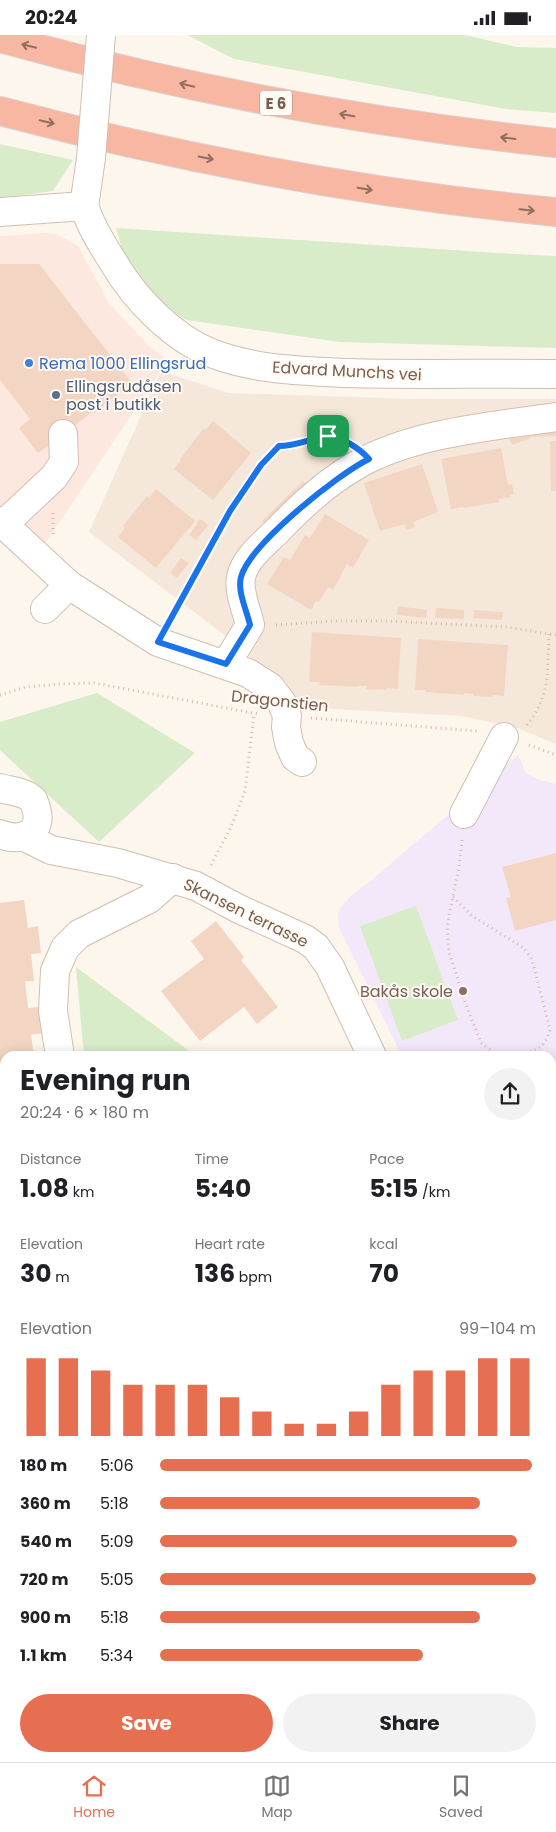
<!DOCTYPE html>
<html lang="en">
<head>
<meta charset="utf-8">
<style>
	body { margin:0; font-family:Poppins,sans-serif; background:#f2f2f2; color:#202124; height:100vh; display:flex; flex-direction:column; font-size:19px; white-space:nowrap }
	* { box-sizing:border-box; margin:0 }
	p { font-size:16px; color:#757577 }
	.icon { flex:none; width:28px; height:28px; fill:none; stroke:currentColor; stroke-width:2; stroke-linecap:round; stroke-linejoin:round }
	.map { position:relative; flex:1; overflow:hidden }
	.drawer { position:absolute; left:0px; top:1016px; width:556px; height:711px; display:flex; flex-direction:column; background:#fff; border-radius:15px 15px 0 0; box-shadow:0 2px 12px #0003 }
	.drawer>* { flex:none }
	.pin { position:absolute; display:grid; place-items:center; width:42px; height:42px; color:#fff; margin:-21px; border-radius:10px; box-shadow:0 2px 8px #0006 }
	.round { display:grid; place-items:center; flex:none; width:52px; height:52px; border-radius:26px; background:#f2f2f2 }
	.overview { display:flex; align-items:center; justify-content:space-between; height:85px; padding:0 20px }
	h1 { font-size:28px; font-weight:700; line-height:38px }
	.stats { display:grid; grid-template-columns:repeat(3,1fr); gap:8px; height:85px; padding:5px 20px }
	.stats div { display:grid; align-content:center }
	.stats b { font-size:25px; font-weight:700 }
	.stats small { font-size:14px; font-weight:400 }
	.stats p { font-size:14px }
	.chart { height:140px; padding:10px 20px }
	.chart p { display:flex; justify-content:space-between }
	.chart svg { width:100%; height:90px; margin-top:5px; stroke:#e76f51; stroke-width:6 }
	.cta { display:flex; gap:10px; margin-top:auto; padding:10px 20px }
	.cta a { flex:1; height:58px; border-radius:30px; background:#e76f51; color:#fff; font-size:20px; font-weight:700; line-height:58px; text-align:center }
	.cta a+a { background:#f2f2f2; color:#202124 }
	ul { padding:0 20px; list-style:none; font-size:16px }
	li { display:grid; grid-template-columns:80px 60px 1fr; align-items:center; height:38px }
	li i { height:12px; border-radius:6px; background:#e76f51 }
	.status { display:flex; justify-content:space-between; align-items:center; height:35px; padding:0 25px; background:#fff; direction:ltr }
	.status svg { height:14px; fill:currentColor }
	.dock { display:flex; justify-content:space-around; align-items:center; height:70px; border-top:1px solid #e0e0e0; background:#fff; font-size:14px; color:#757577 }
	.dock a { display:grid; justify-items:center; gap:2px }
	.dock .current { color:#e76f51 }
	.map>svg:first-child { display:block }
	.residential { fill:#f5e8da }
	.commercial { fill:#fde8e0 }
	.education { fill:#f3e8fa }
	.green { fill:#d8ecc9 }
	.building { fill:#f3d5c3 }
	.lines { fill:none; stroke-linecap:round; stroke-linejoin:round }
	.minor-casing { stroke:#d1beb0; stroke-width:30 }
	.highway-casing { stroke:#dad1cd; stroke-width:30 }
	.path { stroke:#d9b8a5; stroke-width:3; stroke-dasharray:1 4; stroke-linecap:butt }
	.minor { stroke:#fff; stroke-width:28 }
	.highway { stroke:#f7b7a3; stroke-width:28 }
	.minor-bridge-casing { stroke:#d1beb0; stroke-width:30; stroke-linecap:butt }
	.minor-bridge { stroke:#fff; stroke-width:28 }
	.oneway { stroke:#936e5e }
	.route-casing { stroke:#fff; stroke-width:10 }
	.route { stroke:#1a73e8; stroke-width:6 }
	.shop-dot { fill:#3f7fe0; stroke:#fffaf3; stroke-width:2 }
	.service-dot { fill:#5c6f8a; stroke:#fffaf3; stroke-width:2 }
	.education-dot { fill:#8d6e63; stroke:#fffaf3; stroke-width:2 }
	.labels { text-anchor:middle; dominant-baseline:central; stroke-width:4; stroke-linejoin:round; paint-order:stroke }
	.shield { fill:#fffaf3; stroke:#a28b7f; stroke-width:1 }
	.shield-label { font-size:15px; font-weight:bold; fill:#7a5c4d }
	.shop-label { font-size:16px; fill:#366cbe; stroke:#fffaf3; text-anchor:start }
	.street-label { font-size:16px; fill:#7a5c4d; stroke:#fffaf3 }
	.service-label { font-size:16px; fill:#4e5e75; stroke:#fffaf3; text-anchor:start }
	.education-label { font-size:16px; fill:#785e54; stroke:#fffaf3; text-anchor:end }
</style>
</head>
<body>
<div class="status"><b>20:24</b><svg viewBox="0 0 49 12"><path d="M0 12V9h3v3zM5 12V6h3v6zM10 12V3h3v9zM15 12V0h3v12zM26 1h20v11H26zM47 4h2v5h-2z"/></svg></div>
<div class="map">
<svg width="556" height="1727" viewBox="0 0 556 1727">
	<rect width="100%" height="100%" fill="#fdf6ec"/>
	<path class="residential" d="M 161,336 L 228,358 L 413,364 L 556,364 L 556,709 L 517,693 L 462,681 L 297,672 L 240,612 L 89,497 Z"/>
	<path class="commercial" d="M 45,198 L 56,199 L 78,211 L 109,268 L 150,312 L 168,325 L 42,513 L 0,476 L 0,201 Z"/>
	<path class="education" d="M 518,720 L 526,738 L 540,745 L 556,749 L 556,1235 L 551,1237 L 551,1021 L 402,1021 L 339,893 L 338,881 L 340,873 L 351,861 L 374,843 Z"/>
	<g class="green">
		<path d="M 187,0 L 465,0 L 516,12 L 556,13 L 556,78 L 506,74 L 234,24 Z"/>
		<path d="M 0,109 L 73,125 L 53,156 L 0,163 Z"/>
		<path d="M 116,193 L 498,218 L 556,221 L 556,313 L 340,307 L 187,285 L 166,274 L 133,236 L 122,214 Z"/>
		<path d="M 97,658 L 195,718 L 99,807 L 0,715 L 0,687 Z"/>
		<path d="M 416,871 L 458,985 L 402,1006 L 360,891 Z"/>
		<path d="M 76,932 L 196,1021 L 84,1021 Z"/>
		<path d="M 556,1256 L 556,1727 L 163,1727 L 163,1723 L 551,1722 L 551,1257 Z"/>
	</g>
	<g class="building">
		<path d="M 0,229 L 39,229 L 132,348 L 94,378 L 92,377 L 74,391 L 79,397 L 56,415 L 51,409 L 38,418 L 19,393 L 30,384 L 0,345 Z"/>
		<path d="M 213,386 L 251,418 L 213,465 L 174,434 L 181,425 L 180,424 L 204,393 L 206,395 Z"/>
		<path d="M 531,393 L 556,393 L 556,401 L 531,402 Z"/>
		<path d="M 527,394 L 531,403 L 512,410 L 508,401 Z"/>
		<path d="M 550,406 L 556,406 L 556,456 L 551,456 Z"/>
		<path d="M 501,413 L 508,450 L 512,449 L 514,459 L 510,460 L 511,462 L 499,464 L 499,467 L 463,473 L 463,472 L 451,474 L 441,424 Z"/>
		<path d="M 422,429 L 438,477 L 413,487 L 415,492 L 406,495 L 405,489 L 380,496 L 364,448 Z"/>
		<path d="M 303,446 L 311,454 L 269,494 L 262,486 Z"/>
		<path d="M 156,454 L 195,486 L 156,533 L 118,502 L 125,493 L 123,491 L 147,461 L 149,463 Z"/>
		<path d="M 325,479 L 369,505 L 353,533 L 347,529 L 333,555 L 328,552 L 319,567 L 316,566 L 311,575 L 267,549 L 284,522 L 290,525 L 305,500 L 310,503 Z"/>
		<path d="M 200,484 L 208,490 L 196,505 L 189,500 Z"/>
		<path d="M 181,523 L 189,528 L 177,543 L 170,538 Z"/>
		<path d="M 398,571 L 427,575 L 426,583 L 397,580 Z"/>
		<path d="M 436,573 L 464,575 L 464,584 L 435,583 Z"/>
		<path d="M 474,575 L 503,577 L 502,585 L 473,583 Z"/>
		<path d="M 312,597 L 401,603 L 398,654 L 387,653 L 387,655 L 366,654 L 367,651 L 358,651 L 358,652 L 319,650 L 320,647 L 309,647 Z"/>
		<path d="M 418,604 L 508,610 L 504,661 L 493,660 L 493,662 L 473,661 L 473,659 L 464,658 L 464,660 L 425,657 L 425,655 L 415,655 Z"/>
		<path d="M 556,818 L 556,885 L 515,896 L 506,863 L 511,862 L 502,832 Z"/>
		<path d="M 24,865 L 28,893 L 38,891 L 41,918 L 31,919 L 34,946 L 25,946 L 28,973 L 39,972 L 42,998 L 31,1000 L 34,1021 L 5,1021 L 5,1192 L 0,1192 L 0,868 Z"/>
		<path d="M 216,886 L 244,922 L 241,925 L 278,972 L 257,989 L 244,972 L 200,1006 L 161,956 L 204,924 L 191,906 Z"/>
		<path d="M 556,1104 L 556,1176 L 551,1178 L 551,1105 Z"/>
		<path d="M 72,1722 L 138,1722 L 138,1727 L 73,1727 Z"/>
		<path d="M 413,1722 L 521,1722 L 525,1727 L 416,1727 Z"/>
	</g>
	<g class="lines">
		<defs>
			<g id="minor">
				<path d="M 86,158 C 85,163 84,168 85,173 C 91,193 104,212 115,230 C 135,264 173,303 211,318 C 255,335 302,336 348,338 C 418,340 487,338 556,339"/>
				<path d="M 0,177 L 84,171"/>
				<path d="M 0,486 L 69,550 L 158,607 L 248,638 L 270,652 L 282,668 L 287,681 L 286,692 L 289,708 L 295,722 L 302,727"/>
				<path d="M 4,489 L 54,442 L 64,427 L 63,399"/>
				<path d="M 45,574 L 69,550"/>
				<path d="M 226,629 L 250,590 C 247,576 238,557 241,542 C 246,522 264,509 278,495 C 301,471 328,446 357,430 C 412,398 494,391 556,382"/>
				<path d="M 0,753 C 10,756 26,757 33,765 C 35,768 35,771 36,773 C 44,798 21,808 0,799"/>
				<path d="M 464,779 L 504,702"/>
				<path d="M 25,802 L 51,815 L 118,828 L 196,851 L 239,874 L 305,904 L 316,912 L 330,932 L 372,1021"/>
				<path d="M 60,1021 L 53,976 L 55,936 L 65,913 L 79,899 L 149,864 L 173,843"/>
			</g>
			<g id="highway">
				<path d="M 0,3 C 182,54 368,88 556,108"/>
				<path d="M 0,76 C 182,124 368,159 556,177"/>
			</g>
		</defs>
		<use href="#minor" class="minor-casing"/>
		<use href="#highway" class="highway-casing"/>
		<g class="path">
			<path d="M 53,478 L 53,499"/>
			<path d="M 170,585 C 204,525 232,461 279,411 C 284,411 290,411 295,410 C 314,405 327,397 347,406"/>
			<path d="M 276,590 L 336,586 L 387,586 L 507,592 L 556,600"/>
			<path d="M 0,660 L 26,652 L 60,649 L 94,648 L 258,679"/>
			<path d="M 311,683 L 477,696"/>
			<path d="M 527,690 C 551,660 547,636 549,599"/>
			<path d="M 529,710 L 556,720"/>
			<path d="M 462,805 L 459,832 L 447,891 L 449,917 L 465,967 L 481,1008 L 496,1019 L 510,1021"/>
			<path d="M 211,830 L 231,792 L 245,756 L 254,679"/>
			<path d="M 453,862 L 472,881 L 524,913 L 532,924 L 550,995 C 544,1017 531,1016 512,1021"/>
			<path d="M 0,1655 L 5,1649"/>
			<path d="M 551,1687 L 556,1693"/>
			<path d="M 350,1722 L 351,1727"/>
		</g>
		<use href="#minor" class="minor"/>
		<use href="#highway" class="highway"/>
		<defs>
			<path id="minor-bridge" d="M 86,158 L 91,123 L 101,0"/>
		</defs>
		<use href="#minor-bridge" class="minor-bridge-casing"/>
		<use href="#minor-bridge" class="minor-bridge"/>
	</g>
	<defs><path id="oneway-shaft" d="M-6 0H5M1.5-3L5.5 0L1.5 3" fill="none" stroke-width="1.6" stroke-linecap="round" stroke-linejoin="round" transform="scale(1.25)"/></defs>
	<g class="oneway">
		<use href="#oneway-shaft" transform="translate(29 11) rotate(-166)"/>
		<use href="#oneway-shaft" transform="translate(187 50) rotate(-167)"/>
		<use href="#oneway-shaft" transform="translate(347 80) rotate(-170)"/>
		<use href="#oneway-shaft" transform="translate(47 87) rotate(14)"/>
		<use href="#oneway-shaft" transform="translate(508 103) rotate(-173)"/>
		<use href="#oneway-shaft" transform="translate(206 123) rotate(12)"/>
		<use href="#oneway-shaft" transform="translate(365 154) rotate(9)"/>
		<use href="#oneway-shaft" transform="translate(527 175) rotate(6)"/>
	</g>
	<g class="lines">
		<defs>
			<path id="route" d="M 328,401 C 345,404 357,411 369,424 C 338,439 250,509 241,542 C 237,556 247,576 250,590 L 226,629 L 158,607 L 230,476 L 261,430 L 279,411 C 297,411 311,403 328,401 Z"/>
		</defs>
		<use href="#route" class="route-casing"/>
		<use href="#route" class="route"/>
	</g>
	<circle class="shop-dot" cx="29" cy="328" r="5"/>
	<circle class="service-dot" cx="56" cy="360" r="5"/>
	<circle class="education-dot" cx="463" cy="956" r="5"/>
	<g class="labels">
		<rect class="shield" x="260" y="55.5" width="32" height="25" rx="4"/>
		<g class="shield-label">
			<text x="276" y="68">E 6</text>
		</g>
		<g class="shop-label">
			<text x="39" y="328">Rema 1000 Ellingsrud</text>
		</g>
		<g class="street-label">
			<text transform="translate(347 336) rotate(3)">Edvard Munchs vei</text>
			<text transform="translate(280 666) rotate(6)">Dragonstien</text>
			<text transform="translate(246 878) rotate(26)">Skansen terrasse</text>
		</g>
		<g class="service-label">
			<text x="66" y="351">Ellingsrudåsen<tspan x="66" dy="18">post i butikk</tspan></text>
		</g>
		<g class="education-label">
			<text x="453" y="956">Bakås skole</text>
		</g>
	</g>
</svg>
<div class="pin" style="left:328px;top:401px;background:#1e9e55"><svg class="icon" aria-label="arrive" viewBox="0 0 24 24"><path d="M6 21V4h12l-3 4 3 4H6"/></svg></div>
<section class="drawer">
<div class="overview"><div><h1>Evening run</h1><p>20:24 · 6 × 180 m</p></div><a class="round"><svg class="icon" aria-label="share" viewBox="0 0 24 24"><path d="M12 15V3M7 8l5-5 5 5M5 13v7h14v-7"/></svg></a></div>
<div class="stats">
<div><p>Distance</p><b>1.08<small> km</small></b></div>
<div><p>Time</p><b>5:40</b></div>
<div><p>Pace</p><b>5:15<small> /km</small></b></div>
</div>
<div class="stats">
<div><p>Elevation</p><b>30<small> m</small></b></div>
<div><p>Heart rate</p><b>136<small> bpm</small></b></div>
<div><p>kcal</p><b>70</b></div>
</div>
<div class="chart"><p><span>Elevation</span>99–104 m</p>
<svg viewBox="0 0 160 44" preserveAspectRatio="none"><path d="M5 44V6M15 44V6M25 44V12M35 44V19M45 44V19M55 44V19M65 44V25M75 44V32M85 44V38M95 44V38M105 44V32M115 44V19M125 44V12M135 44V12M145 44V6M155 44V6"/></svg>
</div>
<ul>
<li><b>180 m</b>5:06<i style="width:99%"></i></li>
<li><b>360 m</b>5:18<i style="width:85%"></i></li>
<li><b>540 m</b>5:09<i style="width:95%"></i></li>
<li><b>720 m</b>5:05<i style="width:100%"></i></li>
<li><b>900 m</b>5:18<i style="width:85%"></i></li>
<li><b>1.1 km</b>5:34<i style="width:70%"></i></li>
</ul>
<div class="cta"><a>Save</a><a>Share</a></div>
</section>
</div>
<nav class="dock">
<a class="current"><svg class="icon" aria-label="home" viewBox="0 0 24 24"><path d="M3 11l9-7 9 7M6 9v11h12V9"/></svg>Home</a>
<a><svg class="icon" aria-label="map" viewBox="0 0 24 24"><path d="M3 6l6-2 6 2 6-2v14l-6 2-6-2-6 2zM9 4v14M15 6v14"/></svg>Map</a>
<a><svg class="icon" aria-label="saved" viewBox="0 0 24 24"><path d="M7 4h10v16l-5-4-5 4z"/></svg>Saved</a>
</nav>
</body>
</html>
